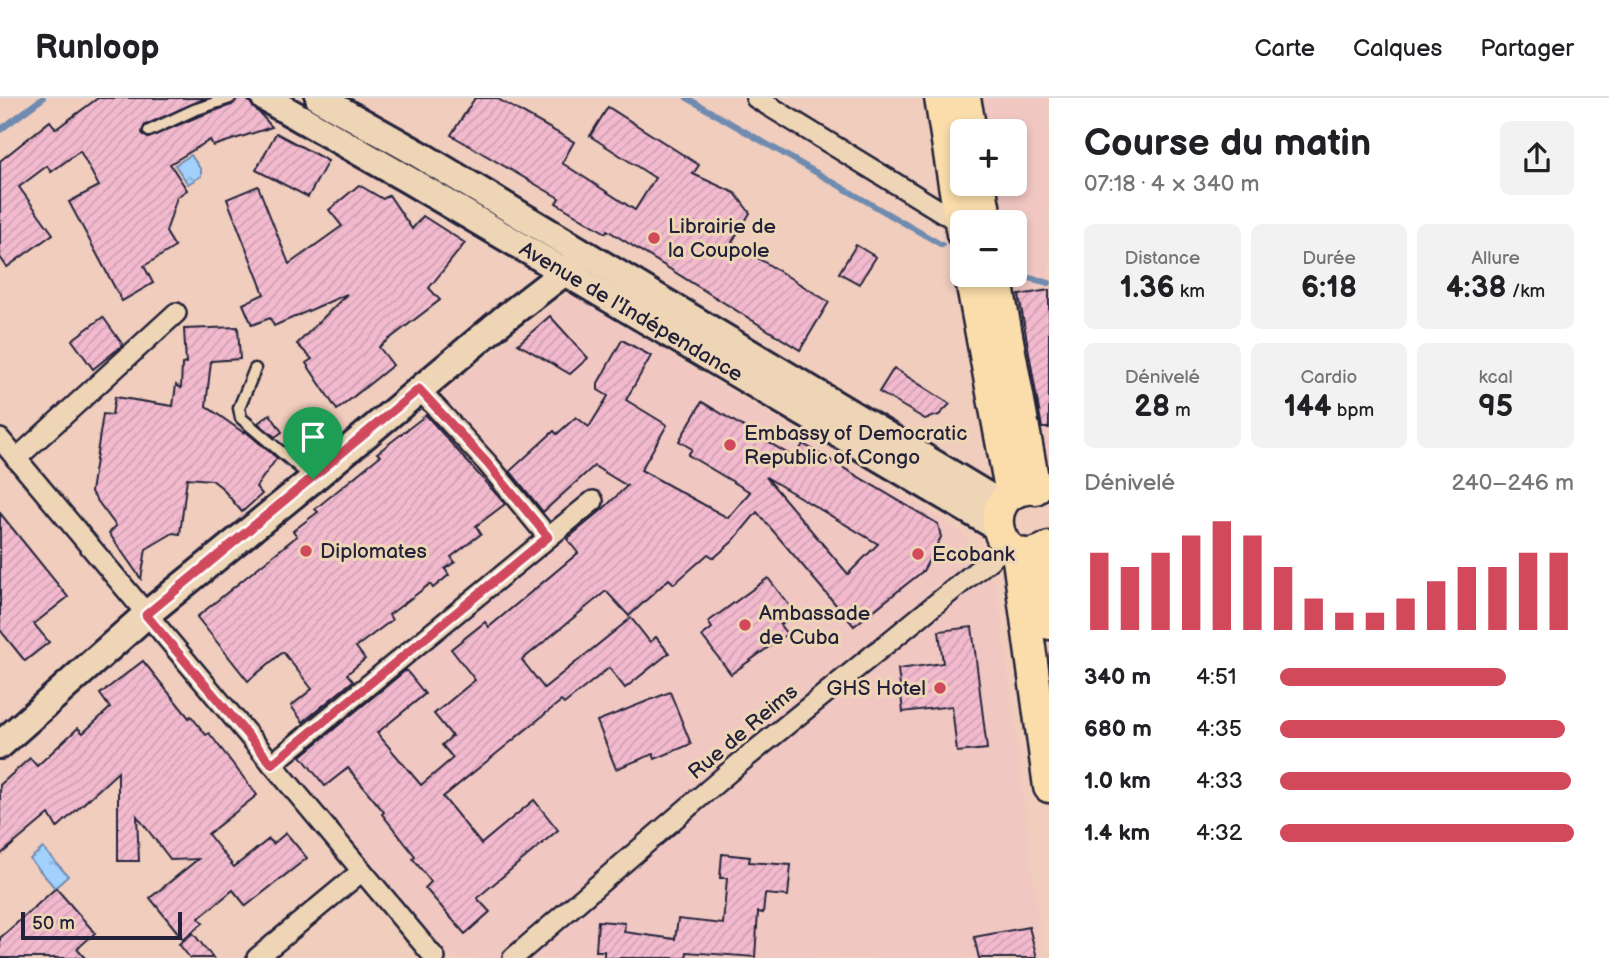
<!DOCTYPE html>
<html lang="fr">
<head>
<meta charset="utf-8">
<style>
	body { margin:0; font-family:"Balsamiq Sans",sans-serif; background:#f2f2f2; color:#202124; height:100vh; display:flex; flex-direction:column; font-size:26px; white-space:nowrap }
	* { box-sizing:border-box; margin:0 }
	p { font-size:23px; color:#757577 }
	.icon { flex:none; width:38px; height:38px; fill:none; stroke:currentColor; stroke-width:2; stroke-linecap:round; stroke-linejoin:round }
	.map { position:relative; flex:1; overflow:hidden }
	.panel { display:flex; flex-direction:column; background:#fff; width:560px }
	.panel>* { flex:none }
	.controls { position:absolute; left:950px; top:21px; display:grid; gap:14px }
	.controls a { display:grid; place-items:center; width:77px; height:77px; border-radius:10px; background:#fff; box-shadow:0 4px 10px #0003; font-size:35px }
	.scale { position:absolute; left:21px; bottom:18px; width:161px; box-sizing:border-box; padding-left:7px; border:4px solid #22223b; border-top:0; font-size:19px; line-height:24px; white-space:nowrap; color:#22223b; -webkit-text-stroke:5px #eed5b6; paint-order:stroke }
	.pin { position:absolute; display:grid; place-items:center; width:60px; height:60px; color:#fff; margin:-72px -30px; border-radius:50% 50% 50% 0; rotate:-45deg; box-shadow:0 0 7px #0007 }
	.pin .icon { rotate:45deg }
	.round { display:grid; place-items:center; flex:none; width:74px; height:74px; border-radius:10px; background:#f2f2f2 }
	.headline { display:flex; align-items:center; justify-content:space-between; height:119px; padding:0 35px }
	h1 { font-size:38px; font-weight:700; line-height:52px }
	.figures { display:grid; grid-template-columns:repeat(3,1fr); gap:10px; height:119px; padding:7px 35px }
	.figures div { display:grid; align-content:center; border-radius:10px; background:#f2f2f2; text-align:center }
	.figures b { font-size:30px; font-weight:700 }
	.figures small { font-size:19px; font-weight:400 }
	.figures p { font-size:19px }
	.chart { height:196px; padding:14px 35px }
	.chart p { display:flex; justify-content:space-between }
	.chart svg { width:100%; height:126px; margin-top:7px; stroke:#d1495b; stroke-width:6 }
	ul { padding:0 35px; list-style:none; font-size:23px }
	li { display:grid; grid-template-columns:112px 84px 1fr; align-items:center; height:52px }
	li i { height:18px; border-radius:9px; background:#d1495b }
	header { display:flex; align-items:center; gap:42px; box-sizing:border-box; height:98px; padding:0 35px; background:#fff; border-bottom:2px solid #e0e0e0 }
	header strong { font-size:33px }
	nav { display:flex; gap:38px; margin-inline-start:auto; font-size:24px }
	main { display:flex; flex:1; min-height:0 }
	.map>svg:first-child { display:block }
	.built { fill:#f1c7c2 }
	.water { fill:url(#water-ripples); stroke:#6f8bb0; stroke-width:2 }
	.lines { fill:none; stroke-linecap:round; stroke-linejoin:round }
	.stream { stroke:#6f8bb0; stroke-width:6 }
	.building { fill:url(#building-hatch); stroke:#22223b; stroke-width:2; fill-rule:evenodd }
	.lane-casing { stroke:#22223b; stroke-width:15 }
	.street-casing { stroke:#22223b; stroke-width:24 }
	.secondary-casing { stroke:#22223b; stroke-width:32 }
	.primary-casing { stroke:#22223b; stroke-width:35 }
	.lane { stroke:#eed5b6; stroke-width:10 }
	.street { stroke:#eed5b6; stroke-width:19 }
	.secondary { stroke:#eed5b6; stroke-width:26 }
	.primary { stroke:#faddab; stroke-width:30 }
	.route-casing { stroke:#fff; stroke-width:14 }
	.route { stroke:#d1495b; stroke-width:9 }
	.poi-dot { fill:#d1495b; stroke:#eed5b6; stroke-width:2.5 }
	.labels { text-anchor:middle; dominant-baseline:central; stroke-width:6; stroke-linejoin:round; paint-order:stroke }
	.poi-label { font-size:21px; fill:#22223b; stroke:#eed5b6; text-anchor:start }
	.street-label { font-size:21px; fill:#22223b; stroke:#eed5b6 }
</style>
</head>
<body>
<header>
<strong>Runloop</strong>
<nav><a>Carte</a><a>Calques</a><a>Partager</a></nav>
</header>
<main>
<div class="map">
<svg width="1049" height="860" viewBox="0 0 1049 860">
	<defs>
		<pattern id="water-ripples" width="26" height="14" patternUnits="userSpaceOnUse" patternTransform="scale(1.75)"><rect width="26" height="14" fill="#a2d1fe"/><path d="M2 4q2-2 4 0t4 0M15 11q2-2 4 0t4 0" fill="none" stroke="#8bb3db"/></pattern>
		<pattern id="building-hatch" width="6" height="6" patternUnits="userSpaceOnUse" patternTransform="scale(1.75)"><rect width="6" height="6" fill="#f3bace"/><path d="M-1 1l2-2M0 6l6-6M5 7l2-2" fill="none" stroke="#d0a0b2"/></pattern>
	</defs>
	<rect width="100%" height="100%" fill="#f0cdbd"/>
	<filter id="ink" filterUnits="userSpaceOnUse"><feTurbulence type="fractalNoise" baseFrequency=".0143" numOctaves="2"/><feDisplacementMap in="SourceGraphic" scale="14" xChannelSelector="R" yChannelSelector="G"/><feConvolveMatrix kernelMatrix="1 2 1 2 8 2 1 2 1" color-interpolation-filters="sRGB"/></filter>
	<g filter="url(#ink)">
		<g class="built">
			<path d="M 984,0 L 1049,0 L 1049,375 L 1015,174 L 1015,124 L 1007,124 L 999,86 L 1015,86 L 1015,33 L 990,33 Z"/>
			<path d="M 570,195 L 963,435 L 998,495 L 1043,860 L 445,860 L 287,669 L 559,445 L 442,295 Z"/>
		</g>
		<g class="water">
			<path d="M 191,57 L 201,72 L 201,78 L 188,86 L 175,67 Z"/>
			<path d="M 43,750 L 68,778 L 55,790 L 30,761 Z"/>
		</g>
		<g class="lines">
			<g class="stream">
				<path d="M 687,0 L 942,147"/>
				<path d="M 0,32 L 43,0"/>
				<path d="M 1029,180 L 1049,185"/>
			</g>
		</g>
		<g class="building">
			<path d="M 98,0 L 206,0 L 145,27 L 142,35 L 148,40 L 197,19 L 232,7 L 237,0 L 246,0 L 272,29 L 213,48 L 210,42 L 170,66 L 187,92 L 177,99 L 166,134 L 175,149 L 144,168 L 153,185 L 122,203 L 69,104 L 99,88 L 80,53 L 51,74 L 47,68 L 19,89 L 53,136 L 7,169 L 0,159 L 0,63 L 50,23 L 56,31 Z"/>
			<path d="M 475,0 L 496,0 L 574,44 L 562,65 L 635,112 L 655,80 L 590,38 L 608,9 L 699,67 L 693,76 L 735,95 L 750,115 L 732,144 L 829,204 L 800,252 L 607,132 L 606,135 L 556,105 L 559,100 L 451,37 Z"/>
			<path d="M 276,35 L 328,63 L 308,99 L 256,72 Z"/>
			<path d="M 359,87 L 383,101 L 389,97 L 412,131 L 423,118 L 465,145 L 429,190 L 440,202 L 379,249 L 393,267 L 337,312 L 306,265 L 312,261 L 297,246 L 347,196 L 274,228 L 270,220 L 252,227 L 243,206 L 264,196 L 227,101 L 258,88 L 289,166 L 342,128 L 329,112 Z"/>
			<path d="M 856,147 L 876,159 L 859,186 L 839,175 Z"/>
			<path d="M 1049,192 L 1049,330 L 1042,330 L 1019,197 Z"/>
			<path d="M 550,218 L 588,260 L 570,276 L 518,246 Z"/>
			<path d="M 103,219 L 123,247 L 93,271 L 72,242 Z"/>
			<path d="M 238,229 L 240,261 L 211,263 L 206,308 L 244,335 L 245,333 L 277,360 L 256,389 L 262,396 L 242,414 L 221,389 L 212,382 L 187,380 L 180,436 L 173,435 L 146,451 L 141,481 L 109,435 L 116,428 L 91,394 L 103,316 L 112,317 L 115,299 L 173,308 L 176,287 L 181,290 L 182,266 L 186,265 L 184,231 Z"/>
			<path d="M 622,242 L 651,258 L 626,302 L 667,327 L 641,372 L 728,420 L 750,394 L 688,357 L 692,351 L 679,343 L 702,304 L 795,360 L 803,346 L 938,426 L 941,439 L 923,473 L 854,528 L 757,414 L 733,443 L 714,460 L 708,456 L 674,486 L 669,481 L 629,518 L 606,493 L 522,562 L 544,590 L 631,520 L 650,544 L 656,539 L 669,555 L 625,590 L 609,570 L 564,606 L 561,603 L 443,699 L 481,746 L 534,702 L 558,732 L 477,800 L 490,814 L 465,836 L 425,790 L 431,784 L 413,761 L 415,758 L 382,716 L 384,714 L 348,670 L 325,688 L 301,658 L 406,572 L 425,596 L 377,635 L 421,687 L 453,660 L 442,647 L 452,638 L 434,616 L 475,582 L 451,551 L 485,524 L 489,529 L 578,455 L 567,441 L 602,412 L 627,388 L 594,368 L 543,414 L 510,373 L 554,333 L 557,336 L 576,319 L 589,329 L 608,298 L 598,292 L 598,285 ZM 766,379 L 878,446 L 848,476 Z"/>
			<path d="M 894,270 L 950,306 L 939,317 L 925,321 L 879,294 Z"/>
			<path d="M 270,316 L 282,334 L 275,339 L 258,325 Z"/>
			<path d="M 426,317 L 505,406 L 476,428 L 481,436 L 451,459 L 455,464 L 445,471 L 449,477 L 433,490 L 430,486 L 389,517 L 392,522 L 356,549 L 365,561 L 347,576 L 353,583 L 303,624 L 291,608 L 312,591 L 283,554 L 248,583 L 197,519 L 297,438 L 293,433 L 318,414 L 315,411 L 380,358 L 377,355 Z"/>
			<path d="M 0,415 L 68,499 L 34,526 L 49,544 L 25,563 L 0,532 Z"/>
			<path d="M 768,480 L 796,516 L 780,527 L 787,536 L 731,576 L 702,538 L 712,530 L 708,524 Z"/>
			<path d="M 972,529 L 987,651 L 957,654 L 952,608 L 903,614 L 898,571 L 943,565 L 939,533 Z"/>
			<path d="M 143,563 L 189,620 L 191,618 L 206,637 L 209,635 L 257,697 L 208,736 L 234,769 L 269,741 L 273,746 L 286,735 L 307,760 L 246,808 L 233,792 L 199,820 L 203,825 L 183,841 L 150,800 L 198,761 L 171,762 L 137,718 L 139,763 L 118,763 L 118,674 L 57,730 L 49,716 L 0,757 L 0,687 L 30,660 L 37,668 L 78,630 L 83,635 L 110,610 L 100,596 Z"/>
			<path d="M 670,594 L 691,646 L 655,661 L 653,656 L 616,671 L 597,623 Z"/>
			<path d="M 722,756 L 750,759 L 749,764 L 791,767 L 788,798 L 765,796 L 763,815 L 758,814 L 755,859 L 687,854 L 686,860 L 604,860 L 604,853 L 596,853 L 598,823 L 625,825 L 624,834 L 675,841 L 678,821 L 723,826 L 727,780 L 720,780 Z"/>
			<path d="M 56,790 L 95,835 L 77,851 L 85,860 L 0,860 L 0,840 Z"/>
			<path d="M 1029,829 L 1037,860 L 979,860 L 974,839 Z"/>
			<path d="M 193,835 L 213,860 L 190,860 L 179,846 Z"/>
		</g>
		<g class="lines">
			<defs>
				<g id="lane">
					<path d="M 149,33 L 194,12 L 230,0"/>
					<path d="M 255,271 L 239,310 L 241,320 L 313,381"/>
				</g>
				<g id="street">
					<path d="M 756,0 L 960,125"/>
					<path d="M 419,291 L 487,365 L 548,439"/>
					<path d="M 0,341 L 435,860"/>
					<path d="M 16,361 L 176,215"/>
					<path d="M 272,666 L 593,403"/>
					<path d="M 257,860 L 362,773"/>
					<path d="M 513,860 L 736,668 L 1007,448"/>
				</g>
				<g id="secondary">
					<path id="s1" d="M 265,0 L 407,81 L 997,429"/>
					<path d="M 319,0 L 417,55 L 1001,406"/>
					<path d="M 0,647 L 146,517 L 313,381 L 505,220 L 576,165"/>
				</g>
				<g id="primary">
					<path d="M 940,0 L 962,136"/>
					<path d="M 965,0 L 971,33"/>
					<path d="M 980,86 L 987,124"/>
					<path d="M 970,177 L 1011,396"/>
					<path d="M 996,177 L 1035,391"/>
					<path d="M 1027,391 C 977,396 996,480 1049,449"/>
					<path d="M 1017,454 L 1049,689"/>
					<path d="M 1038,455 L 1049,526"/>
				</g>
			</defs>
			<use href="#lane" class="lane-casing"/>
			<use href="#street" class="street-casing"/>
			<use href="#secondary" class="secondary-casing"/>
			<use href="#primary" class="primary-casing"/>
			<use href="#lane" class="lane"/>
			<use href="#street" class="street"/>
			<use href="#secondary" class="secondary"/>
			<use href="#primary" class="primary"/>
		</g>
	</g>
	<g class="lines" filter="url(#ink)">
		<defs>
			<path id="route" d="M 419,291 L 487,365 L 548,439 L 272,666 L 146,517 Z"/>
		</defs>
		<use href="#route" class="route-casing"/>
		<use href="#route" class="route"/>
	</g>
	<g class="poi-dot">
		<circle cx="654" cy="140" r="7"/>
		<circle cx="730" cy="347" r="7"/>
		<circle cx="306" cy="453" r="7"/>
		<circle cx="918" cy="456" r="7"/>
		<circle cx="745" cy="527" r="7"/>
		<circle cx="940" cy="590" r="7"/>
	</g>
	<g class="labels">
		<g class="poi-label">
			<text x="668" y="128">Librairie de<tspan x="668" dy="24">la Coupole</tspan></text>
			<text x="744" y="335">Embassy of Democratic<tspan x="744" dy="24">Republic of Congo</tspan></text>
			<text x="320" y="453">Diplomates</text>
			<text x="932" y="456">Ecobank</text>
			<text x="759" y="515">Ambassade<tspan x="759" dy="24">de Cuba</tspan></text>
			<text x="926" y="590" text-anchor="end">GHS Hotel</text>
		</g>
		<g class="street-label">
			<text stroke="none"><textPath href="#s1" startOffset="424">Avenue de l'Indépendance</textPath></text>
			<text transform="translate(743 634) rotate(-40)">Rue de Reims</text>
		</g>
	</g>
</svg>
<div class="controls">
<a>+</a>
<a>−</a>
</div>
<div class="scale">50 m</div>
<div class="pin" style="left:313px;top:381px;background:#1e9e55"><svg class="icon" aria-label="arrive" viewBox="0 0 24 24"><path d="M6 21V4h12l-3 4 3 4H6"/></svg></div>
</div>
<section class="panel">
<div class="headline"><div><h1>Course du matin</h1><p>07:18 · 4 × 340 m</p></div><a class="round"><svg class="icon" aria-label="share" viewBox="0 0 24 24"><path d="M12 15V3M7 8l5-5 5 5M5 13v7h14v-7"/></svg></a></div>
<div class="figures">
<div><p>Distance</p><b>1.36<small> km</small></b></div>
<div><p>Durée</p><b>6:18</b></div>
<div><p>Allure</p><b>4:38<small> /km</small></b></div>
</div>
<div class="figures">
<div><p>Dénivelé</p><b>28<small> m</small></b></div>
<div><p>Cardio</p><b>144<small> bpm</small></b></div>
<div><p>kcal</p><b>95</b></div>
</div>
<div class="chart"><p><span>Dénivelé</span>240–246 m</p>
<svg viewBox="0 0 160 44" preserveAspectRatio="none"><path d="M5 44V17M15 44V22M25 44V17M35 44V11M45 44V6M55 44V11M65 44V22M75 44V33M85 44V38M95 44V38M105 44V33M115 44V27M125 44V22M135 44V22M145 44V17M155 44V17"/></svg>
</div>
<ul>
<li><b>340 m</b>4:51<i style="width:77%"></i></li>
<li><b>680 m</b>4:35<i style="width:97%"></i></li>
<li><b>1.0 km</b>4:33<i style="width:99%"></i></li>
<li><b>1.4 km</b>4:32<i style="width:100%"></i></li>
</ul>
</section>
</main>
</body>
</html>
